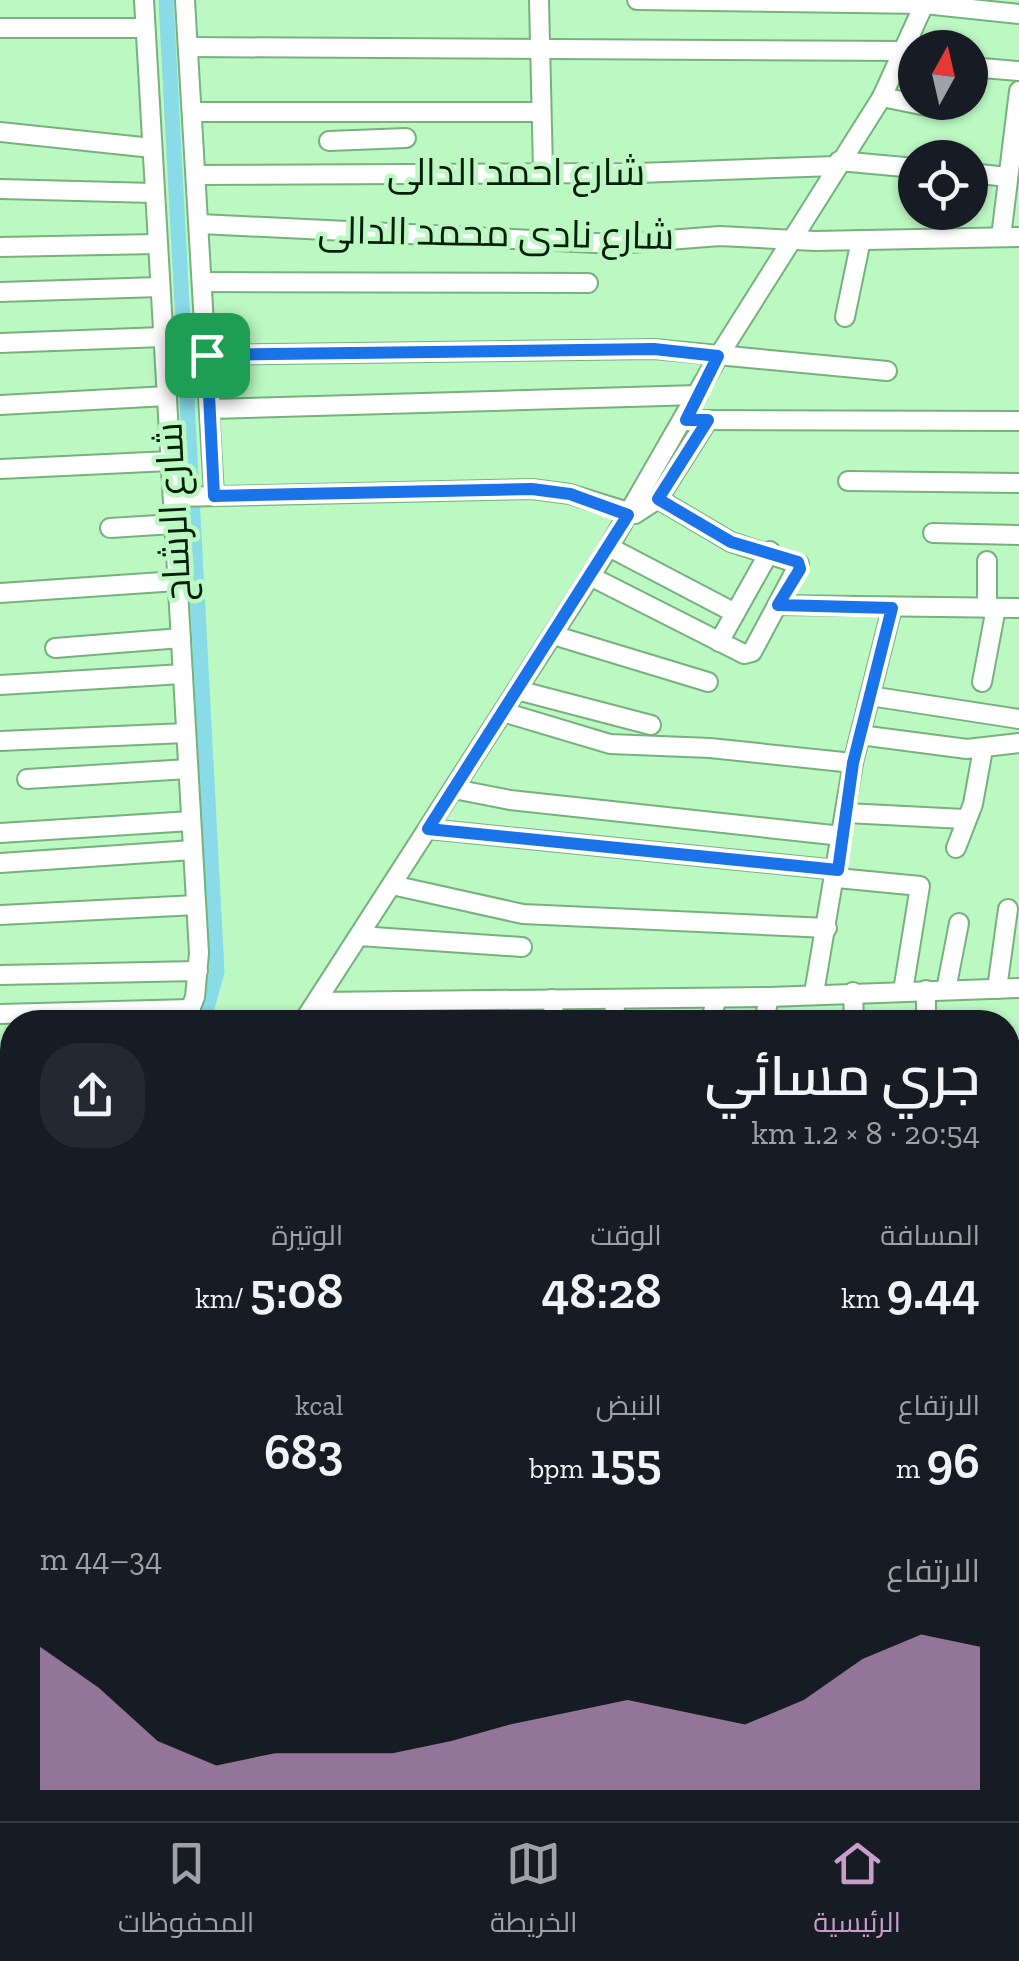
<!DOCTYPE html>
<html lang="ar">
<head>
<meta charset="utf-8">
<style>
	body { margin:0; font-family:"Zilla Slab",Cairo,serif; background:#242831; color:#f1f3f6; direction:rtl; height:100vh; display:flex; flex-direction:column; font-size:38px; white-space:nowrap }
	* { box-sizing:border-box; margin:0 }
	p { font-size:32px; color:#9ea1a6 }
	.icon { flex:none; width:55px; height:55px; fill:none; stroke:currentColor; stroke-width:2; stroke-linecap:round; stroke-linejoin:round }
	.map { position:relative; flex:1; overflow:hidden; direction:ltr }
	.side { position:absolute; left:0px; top:1010px; width:1020px; height:812px; display:flex; flex-direction:column; background:#171b24; border-radius:40px 40px 0 0; box-shadow:0 2px 8px #0004; direction:rtl }
	.side>* { flex:none }
	.needle { width:65px; rotate:8deg }
	.tools { position:absolute; left:898px; top:30px; display:grid; gap:20px }
	.tools a { display:grid; place-items:center; width:90px; height:90px; border-radius:50%; background:#171b24; box-shadow:0 2px 8px #0004; font-size:50px }
	.pin { position:absolute; display:grid; place-items:center; width:85px; height:85px; color:#fff; margin:-42px; border-radius:20px; box-shadow:0 5px 15px #0006 }
	.round { display:grid; place-items:center; flex:none; width:105px; height:105px; border-radius:40px; background:#242831 }
	.summary { display:flex; align-items:center; justify-content:space-between; height:170px; padding:0 40px }
	h1 { font-size:55px; font-weight:600; line-height:75px }
	.stats { display:grid; grid-template-columns:repeat(3,1fr); gap:15px; height:170px; padding:10px 40px }
	.stats div { display:grid; align-content:center }
	.stats b { font-size:50px; font-weight:600 }
	.stats small { font-size:28px; font-weight:400 }
	.stats p { font-size:28px }
	.chart { height:280px; padding:20px 40px }
	.chart p { display:flex; justify-content:space-between }
	.chart svg { width:100%; height:180px; margin-top:10px; fill:#c89ccb; opacity:.7 }
	.menu { display:flex; justify-content:space-around; align-items:center; height:140px; border-top:2px solid #363941; background:#171b24; font-size:28px; color:#9ea1a6 }
	.menu a { display:grid; justify-items:center; gap:5px }
	.menu .on { color:#c89ccb }
	.map>svg:first-child { display:block }
	.lines { fill:none; stroke-linecap:round; stroke-linejoin:round }
	.canal { stroke:#88dbe7; stroke-width:15 }
	.minor-casing { stroke:#76b17e; stroke-width:22 }
	.path { stroke:#76a57c; stroke-width:2.5; stroke-dasharray:2.5 8; stroke-linecap:butt }
	.minor { stroke:#fff; stroke-width:18 }
	.route-casing { stroke:#fff; stroke-width:20 }
	.route { stroke:#1a73e8; stroke-width:12 }
	.labels { text-anchor:middle; dominant-baseline:central; stroke-width:9; stroke-linejoin:round; paint-order:stroke }
	.street-label { font-size:38px; fill:#061e0b; stroke:#bbf8c2 }
</style>
</head>
<body>
<div class="map">
<svg width="1019" height="1821" viewBox="0 0 1019 1821">
	<rect width="100%" height="100%" fill="#bbf8c2"/>
	<g class="lines">
		<g class="canal">
			<path d="M 166,0 L 217,972 L 203,1022"/>
			<path d="M 0,1315 L 12,1298"/>
		</g>
		<defs>
			<g id="minor">
				<path d="M 144,0 L 199,953 L 195,997 L 185,1022"/>
				<path d="M 185,0 L 214,495"/>
				<path d="M 539,0 L 543,170"/>
				<path d="M 637,0 L 924,4 L 1019,14"/>
				<path d="M 0,28 L 145,28"/>
				<path d="M 188,47 L 906,51"/>
				<path d="M 970,67 L 1019,71"/>
				<path d="M 882,97 L 941,109"/>
				<path d="M 192,112 L 541,112"/>
				<path d="M 0,132 L 152,148"/>
				<path d="M 329,141 L 406,138"/>
				<path d="M 839,161 L 915,168"/>
				<path d="M 970,173 L 1008,177"/>
				<path d="M 196,175 L 638,173 L 836,166"/>
				<path d="M 0,189 L 154,193"/>
				<path d="M 200,224 L 617,244 L 720,236 L 815,241 L 1019,237"/>
				<path d="M 1001,237 L 1019,91"/>
				<path d="M 0,247 L 157,244"/>
				<path d="M 203,282 L 588,283"/>
				<path d="M 0,292 L 160,287"/>
				<path d="M 845,317 L 861,240"/>
				<path d="M 0,343 L 163,337"/>
				<path d="M 207,355 L 654,349 L 887,371"/>
				<path d="M 0,405 L 167,396"/>
				<path d="M 210,409 L 698,395"/>
				<path d="M 696,420 L 1019,421"/>
				<path d="M 0,469 L 170,461"/>
				<path d="M 848,481 L 1019,483"/>
				<path d="M 173,497 L 532,489 L 570,494 L 635,514 L 658,499 L 708,420"/>
				<path d="M 110,528 L 174,524"/>
				<path d="M 933,533 L 1019,535"/>
				<path d="M 609,547 L 735,613"/>
				<path d="M 987,561 L 987,608"/>
				<path d="M 590,576 L 744,654 L 752,652 L 799,564 L 731,542 L 658,499"/>
				<path d="M 0,593 L 177,581"/>
				<path d="M 779,605 L 1019,608"/>
				<path d="M 553,635 L 708,682"/>
				<path d="M 719,642 L 770,551"/>
				<path d="M 55,648 L 181,638"/>
				<path d="M 982,682 L 996,608"/>
				<path d="M 0,685 L 183,674"/>
				<path d="M 517,690 L 651,725"/>
				<path d="M 870,696 L 1019,719"/>
				<path d="M 503,712 L 610,744 L 710,748 L 853,763"/>
				<path d="M 860,735 L 967,749 L 1019,743"/>
				<path d="M 0,741 L 186,733"/>
				<path d="M 27,779 L 188,769"/>
				<path d="M 454,789 L 510,800 L 842,836"/>
				<path d="M 846,813 L 964,819"/>
				<path d="M 428,829 L 838,870"/>
				<path d="M 0,833 L 191,821"/>
				<path d="M 956,848 L 973,804 L 983,749"/>
				<path d="M 0,863 L 193,850"/>
				<path d="M 837,878 L 920,886 L 903,991"/>
				<path d="M 392,885 L 523,914 L 827,928"/>
				<path d="M 0,915 L 196,905"/>
				<path d="M 359,936 L 522,947"/>
				<path d="M 0,975 L 198,971"/>
				<path d="M 997,989 L 1008,909"/>
				<path d="M 946,990 L 959,923"/>
				<path d="M 853,992 L 854,1022"/>
				<path d="M 814,993 L 853,763 L 892,608"/>
				<path d="M 552,999 L 555,1022"/>
				<path d="M 613,999 L 617,1022"/>
				<path d="M 317,1002 L 769,997 L 1019,988"/>
				<path d="M 0,1014 L 191,1009"/>
				<path d="M 303,1022 L 609,547 L 718,357 L 882,97 L 926,0"/>
				<path d="M 710,1022 L 717,998"/>
				<path d="M 764,1022 L 769,997"/>
				<path d="M 926,1022 L 926,990"/>
				<path d="M 0,1077 L 12,1077"/>
				<path d="M 1008,1112 L 1019,1113"/>
				<path d="M 1008,1166 L 1019,1167"/>
				<path d="M 0,1207 L 12,1218"/>
				<path d="M 1008,1273 L 1019,1273"/>
				<path d="M 0,1290 L 12,1273"/>
				<path d="M 0,1435 L 12,1418"/>
				<path d="M 1008,1619 L 1019,1577"/>
				<path d="M 1008,1658 L 1019,1661"/>
				<path d="M 1008,1697 L 1019,1701"/>
				<path d="M 984,1810 L 1019,1818"/>
				<path d="M 953,1821 L 956,1810"/>
			</g>
		</defs>
		<use href="#minor" class="minor-casing"/>
		<g class="path">
			<path d="M 0,1522 L 12,1530"/>
			<path d="M 1008,1731 L 1009,1731"/>
			<path d="M 0,1732 L 12,1715"/>
		</g>
		<use href="#minor" class="minor"/>
	</g>
	<g class="lines">
		<defs>
			<path id="route" d="M 654,349 L 718,356 L 686,420 L 708,420 L 658,499 L 731,542 L 798,562 L 800,569 L 778,605 L 892,608 L 853,763 L 838,870 L 428,829 L 628,515 L 570,494 L 532,489 L 214,496 L 207,355 Z"/>
		</defs>
		<use href="#route" class="route-casing"/>
		<use href="#route" class="route"/>
	</g>
	<g class="labels">
		<g class="street-label">
			<text x="516" y="172">شارع احمد الدالى</text>
			<text transform="translate(496 233) rotate(1)">شارع نادى محمد الدالى</text>
			<text transform="translate(173 512) rotate(-93)">شارع الرشاح</text>
		</g>
	</g>
</svg>
<div class="tools">
<a><svg class="needle" viewBox="-14 -14 28 28"><path d="M0-13l5 13h-10z" fill="#e53935"/><path d="M0 13l5-13h-10z" fill="#9ea1a6"/></svg></a>
<a><svg class="icon" aria-label="locate" viewBox="0 0 24 24"><circle cx="12" cy="12" r="6"/><path d="M12 2v4M12 18v4M2 12h4M18 12h4"/></svg></a>
</div>
<div class="pin" style="left:207px;top:355px;background:#1e9e55"><svg class="icon" aria-label="arrive" viewBox="0 0 24 24"><path d="M6 21V4h12l-3 4 3 4H6"/></svg></div>
<section class="side">
<div class="summary"><div><h1>جري مسائي</h1><p>20:54 · 8 × 1.2 km</p></div><a class="round"><svg class="icon" aria-label="share" viewBox="0 0 24 24"><path d="M12 15V3M7 8l5-5 5 5M5 13v7h14v-7"/></svg></a></div>
<div class="stats">
<div><p>المسافة</p><b>9.44<small> km</small></b></div>
<div><p>الوقت</p><b>48:28</b></div>
<div><p>الوتيرة</p><b>5:08<small> /km</small></b></div>
</div>
<div class="stats">
<div><p>الارتفاع</p><b>96<small> m</small></b></div>
<div><p>النبض</p><b>155<small> bpm</small></b></div>
<div><p>kcal</p><b>683</b></div>
</div>
<div class="chart"><p><span>الارتفاع</span>34–44 m</p>
<svg viewBox="0 0 160 44" preserveAspectRatio="none"><path d="M0 44V9L10 19L20 32L30 38L40 35L50 35L60 35L70 32L80 28L90 25L100 22L110 25L120 28L130 22L140 12L150 6L160 9V44z"/></svg>
</div>
</section>
</div>
<nav class="menu">
<a class="on"><svg class="icon" aria-label="home" viewBox="0 0 24 24"><path d="M3 11l9-7 9 7M6 9v11h12V9"/></svg>الرئيسية</a>
<a><svg class="icon" aria-label="map" viewBox="0 0 24 24"><path d="M3 6l6-2 6 2 6-2v14l-6 2-6-2-6 2zM9 4v14M15 6v14"/></svg>الخريطة</a>
<a><svg class="icon" aria-label="saved" viewBox="0 0 24 24"><path d="M7 4h10v16l-5-4-5 4z"/></svg>المحفوظات</a>
</nav>
</body>
</html>
